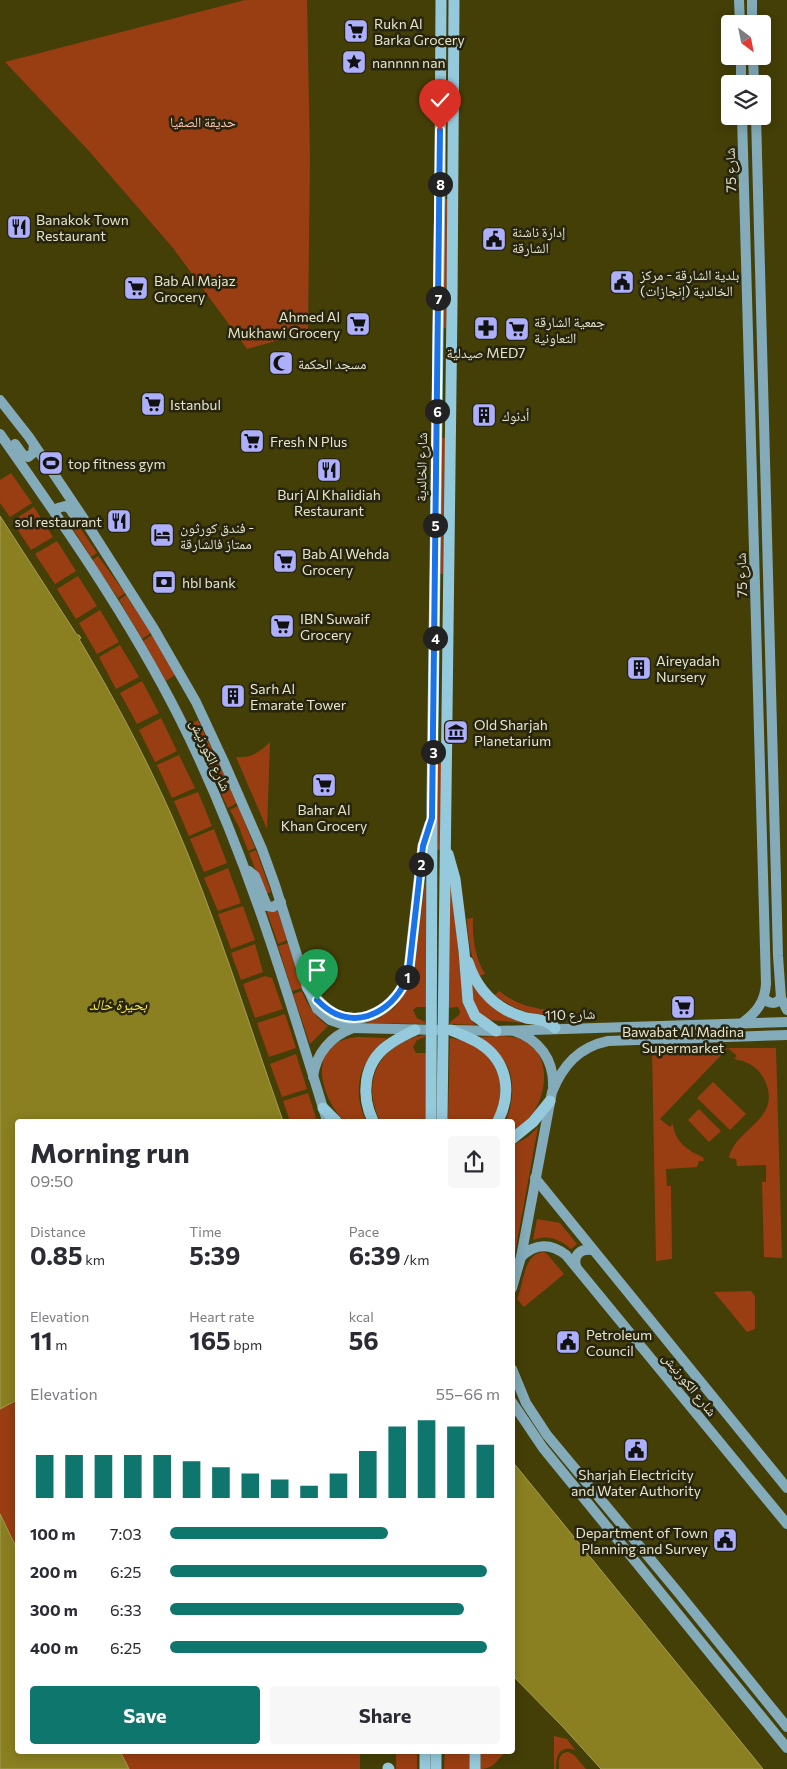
<!DOCTYPE html>
<html lang="en">
<head>
<meta charset="utf-8">
<style>
	body { margin:0; font-family:Commissioner,"Noto Naskh Arabic",sans-serif; background:#f7f7f7; color:#2b2b33; height:100vh; display:flex; flex-direction:column; font-size:19px; white-space:nowrap }
	* { box-sizing:border-box; margin:0 }
	p { font-size:16px; color:#7c7c81 }
	.icon { flex:none; width:28px; height:28px; fill:none; stroke:currentColor; stroke-width:2; stroke-linecap:round; stroke-linejoin:round }
	.map { position:relative; flex:1; overflow:hidden }
	.details { position:absolute; left:15px; top:1119px; width:500px; height:635px; display:flex; flex-direction:column; background:#fff; border-radius:5px; box-shadow:0 2px 12px #0003 }
	.details>* { flex:none }
	.needle { width:32px; rotate:148deg }
	.controls { position:absolute; left:721px; top:15px; display:grid; gap:10px }
	.controls a { display:grid; place-items:center; width:50px; height:50px; border-radius:5px; background:#fff; box-shadow:0 2px 12px #0003; font-size:25px }
	.pin { position:absolute; display:grid; place-items:center; width:42px; height:42px; color:#fff; margin:-51px -21px; border-radius:50% 50% 50% 0; rotate:-45deg; box-shadow:0 0 5px #0007 }
	.pin .icon { rotate:45deg }
	.km { position:absolute; width:25px; height:25px; margin:-12px; border-radius:50%; background:#222; color:#fff; font-size:14px; line-height:25px; text-align:center }
	.round { display:grid; place-items:center; flex:none; width:52px; height:52px; border-radius:5px; background:#f7f7f7 }
	.head { display:flex; align-items:center; justify-content:space-between; height:85px; padding:0 15px }
	h1 { font-size:28px; font-weight:700; line-height:38px }
	.stats { display:grid; grid-template-columns:repeat(3,1fr); gap:8px; height:85px; padding:5px 15px }
	.stats div { display:grid; align-content:center }
	.stats b { font-size:25px; font-weight:700 }
	.stats small { font-size:14px; font-weight:400 }
	.stats p { font-size:14px }
	.chart { height:140px; padding:10px 15px }
	.chart p { display:flex; justify-content:space-between }
	.chart svg { width:100%; height:90px; margin-top:5px; stroke:#0f766e; stroke-width:6 }
	.action { display:flex; gap:10px; margin-top:auto; padding:10px 15px }
	.action a { flex:1; height:58px; border-radius:5px; background:#0f766e; color:#fff; font-size:20px; font-weight:700; line-height:58px; text-align:center }
	.action a+a { background:#f7f7f7; color:#2b2b33 }
	ul { padding:0 15px; list-style:none; font-size:16px }
	li { display:grid; grid-template-columns:80px 60px 1fr; align-items:center; height:38px }
	li i { height:12px; border-radius:6px; background:#0f766e }
	.map>svg:first-child { display:block }
	.green { fill:#993e12 }
	.water { fill:#8a8021; stroke:#a69e54 }
	.lines { fill:none; stroke-linecap:round; stroke-linejoin:round }
	.secondary { stroke:#83abba; stroke-width:10 }
	.primary { stroke:#95c9dc; stroke-width:11 }
	.route-casing { stroke:#fff; stroke-width:10 }
	.route { stroke:#1a73e8; stroke-width:6 }
	.labels { text-anchor:middle; dominant-baseline:central; stroke-width:5; stroke-linejoin:round; paint-order:stroke }
	.poi-label { font-size:14px; fill:#e7e4ca; stroke:#27250f; text-anchor:start }
	.park-label { font-size:14px; fill:#fdc7b2; stroke:#27250f }
	.street-label { font-size:14px; fill:#e7e4ca; stroke:#27250f }
	.water-label { font-size:15px; font-style:italic; fill:#f5e344; stroke:#27250f }
</style>
</head>
<body>
<div class="map">
<svg width="787" height="1769" viewBox="0 0 787 1769">
	<rect width="100%" height="100%" fill="#443e07"/>
	<g class="green">
		<path d="M 245,0 L 307,0 L 310,157 L 308,332 L 247,349 L 173,248 L 89,151 L 5,62 Z"/>
		<path d="M 444,199 L 448,199 L 446,328 L 442,328 Z"/>
		<path d="M 441,438 L 445,438 L 443,574 L 439,574 Z"/>
		<path d="M 11,473 L 32,503 L 10,517 L 0,503 L 0,480 Z"/>
		<path d="M 34,507 L 53,537 L 31,550 L 12,521 Z"/>
		<path d="M 72,516 L 97,553 L 91,557 L 67,520 Z"/>
		<path d="M 57,541 L 76,571 L 55,584 L 35,554 Z"/>
		<path d="M 98,556 L 125,593 L 118,598 L 92,560 Z"/>
		<path d="M 78,576 L 97,606 L 76,619 L 57,589 Z"/>
		<path d="M 126,595 L 151,633 L 142,639 L 119,600 Z"/>
		<path d="M 100,610 L 119,642 L 97,654 L 79,623 Z"/>
		<path d="M 152,635 L 175,675 L 166,681 L 143,641 Z"/>
		<path d="M 120,645 L 139,677 L 116,689 L 99,657 Z"/>
		<path d="M 142,681 L 159,713 L 137,724 L 120,693 Z"/>
		<path d="M 161,718 L 177,751 L 155,762 L 139,730 Z"/>
		<path d="M 198,720 L 217,760 L 208,765 L 189,725 Z"/>
		<path d="M 270,742 L 267,829 L 236,757 C 251,758 259,753 270,742 Z"/>
		<path d="M 437,746 L 442,746 L 441,850 L 436,850 Z"/>
		<path d="M 179,755 L 195,788 L 172,798 L 157,765 Z"/>
		<path d="M 219,763 L 237,803 L 228,808 L 209,768 Z"/>
		<path d="M 198,792 L 212,826 L 189,836 L 174,801 Z"/>
		<path d="M 238,806 L 255,848 L 248,851 L 239,827 L 230,810 Z"/>
		<path d="M 214,829 L 227,863 L 204,872 L 190,839 Z"/>
		<path d="M 256,850 L 271,892 L 265,894 L 249,853 Z"/>
		<path d="M 228,868 L 241,903 L 218,911 L 204,878 Z"/>
		<path d="M 450,869 L 464,1005 L 469,1016 L 475,1025 L 450,1024 L 450,1022 L 459,1015 L 460,1011 L 458,1007 L 449,1008 Z"/>
		<path d="M 425,882 L 426,882 L 426,1007 L 416,1007 L 413,1010 L 417,1018 L 425,1022 L 425,1024 L 367,1023 L 380,1017 L 394,1008 L 404,995 L 410,983 L 415,967 Z"/>
		<path d="M 243,906 L 255,940 L 231,949 L 218,914 Z"/>
		<path d="M 277,909 L 287,940 L 278,944 L 267,912 Z"/>
		<path d="M 473,918 C 472,937 475,958 485,974 L 479,976 C 471,957 468,940 467,919 Z"/>
		<path d="M 288,943 L 302,988 L 292,991 L 278,946 Z"/>
		<path d="M 255,944 L 263,972 L 241,980 L 231,953 Z"/>
		<path d="M 265,976 L 272,978 L 283,1009 L 255,1018 L 243,984 Z"/>
		<path d="M 470,981 C 484,1005 501,1011 525,1023 L 488,1020 L 475,1010 Z"/>
		<path d="M 302,991 C 307,1005 315,1017 328,1026 L 310,1044 L 293,994 Z"/>
		<path d="M 499,991 C 516,1004 532,1009 553,1010 L 553,1016 C 528,1014 515,1010 495,995 Z"/>
		<path d="M 285,1014 L 296,1048 L 269,1057 L 257,1023 Z"/>
		<path d="M 425,1035 L 425,1037 L 417,1040 L 413,1047 L 416,1053 L 426,1053 L 425,1121 L 380,1121 C 366,1092 370,1061 400,1044 C 408,1039 416,1036 425,1035 Z"/>
		<path d="M 358,1037 L 387,1038 C 360,1062 351,1087 366,1121 L 344,1121 C 318,1093 307,1041 358,1037 Z"/>
		<path d="M 478,1037 C 490,1037 505,1035 517,1038 C 551,1048 549,1089 533,1113 C 528,1121 520,1126 513,1132 L 512,1121 L 506,1121 C 514,1100 517,1073 499,1054 C 493,1048 485,1042 478,1037 Z"/>
		<path d="M 450,1038 C 493,1043 513,1084 492,1121 L 448,1121 Z"/>
		<path d="M 728,1048 L 660,1119 L 670,1127 L 673,1124 C 674,1141 688,1151 703,1157 L 704,1161 L 699,1161 L 697,1167 L 666,1169 L 667,1186 L 671,1186 L 672,1259 L 656,1261 L 652,1051 L 728,1048 L 776,1048 L 782,1258 L 764,1257 L 762,1182 L 766,1182 L 766,1165 L 737,1166 L 736,1159 L 729,1158 C 734,1128 786,1119 763,1077 C 757,1066 746,1061 734,1059 L 737,1056 Z"/>
		<path d="M 296,1054 L 307,1089 L 282,1097 L 270,1064 Z"/>
		<path d="M 713,1082 L 746,1114 L 730,1130 L 697,1098 Z"/>
		<path d="M 308,1093 L 317,1121 L 290,1121 L 283,1101 Z"/>
		<path d="M 699,1109 L 721,1131 L 709,1142 L 688,1120 Z"/>
		<path d="M 538,1127 L 513,1264 L 513,1145 L 528,1137 Z"/>
		<path d="M 537,1219 L 560,1223 L 577,1244 L 571,1249 C 560,1239 547,1234 533,1240 Z"/>
		<path d="M 544,1252 L 548,1255 L 564,1274 L 524,1307 L 517,1299 C 524,1284 523,1253 544,1252 Z"/>
		<path d="M 751,1291 L 755,1296 L 755,1329 L 747,1332 L 714,1292 Z"/>
		<path d="M 17,1400 L 17,1549 L 0,1514 L 0,1409 Z"/>
		<path d="M 554,1736 L 567,1739 L 575,1750 C 559,1745 556,1756 556,1769 L 554,1769 Z"/>
		<path d="M 120,1751 L 360,1751 L 360,1769 L 129,1769 Z"/>
		<rect x="396" y="1751" width="21" height="18"/>
		<path d="M 445,1751 L 469,1751 L 470,1769 L 444,1769 Z"/>
		<path d="M 482,1751 L 508,1751 C 495,1759 497,1769 479,1769 L 480,1754 Z"/>
		<path d="M 568,1752 L 574,1755 L 586,1769 L 559,1769 C 559,1761 558,1753 568,1752 Z"/>
	</g>
	<g class="water">
		<path d="M 0,516 L 77,635 L 79,635 L 81,638 L 79,639 C 113,696 144,754 171,814 C 215,914 247,1019 283,1121 L 18,1121 L 17,1400 L 0,1409 Z"/>
		<path d="M 512,1461 L 763,1769 L 601,1769 L 563,1727 L 513,1676 Z"/>
		<path d="M 0,1514 L 17,1549 L 18,1751 L 120,1751 L 129,1769 L 0,1769 Z"/>
	</g>
	<g class="lines">
		<g class="secondary">
			<path d="M 739,0 L 740,24"/>
			<path d="M 752,0 L 752,24"/>
			<path d="M 741,56 L 741,84"/>
			<path d="M 753,56 L 754,84"/>
			<path d="M 756,116 L 778,956 L 781,998 L 787,1010"/>
			<path d="M 0,400 L 29,437 L 82,516 L 154,629 L 196,702 L 224,762 L 262,849 L 275,885 L 307,987 L 317,1009 L 330,1020 L 353,1028 L 439,1030"/>
			<path d="M 0,434 C 64,525 129,618 179,717 C 244,846 285,984 327,1121"/>
			<path d="M 15,444 L 23,455 L 28,457 L 33,453 L 34,445"/>
			<path d="M 55,513 L 58,508 L 65,506 L 70,509 L 76,518"/>
			<path d="M 249,871 L 255,876 L 267,906 L 273,907 L 281,902"/>
			<path d="M 764,998 C 769,1004 776,1005 781,998"/>
			<path d="M 742,1023 C 756,1013 765,1002 766,984 L 742,116"/>
			<path d="M 454,1030 L 496,1031 L 787,1022"/>
			<path d="M 514,1031 C 539,1039 554,1060 553,1086"/>
			<path d="M 313,1077 C 316,1053 331,1036 353,1028"/>
			<path d="M 535,1178 L 787,1488"/>
			<path d="M 521,1257 C 535,1243 551,1243 566,1255 L 787,1524"/>
			<path d="M 576,1266 C 573,1255 581,1248 592,1250"/>
			<path d="M 512,1288 L 521,1257 L 552,1092 C 563,1065 579,1047 608,1041 L 787,1035"/>
			<path d="M 512,1369 L 526,1403 L 547,1435 L 677,1591 L 787,1727"/>
			<path d="M 512,1402 L 543,1448 L 787,1748"/>
		</g>
		<g class="primary">
			<path d="M 448,854 L 455,879 L 464,951 L 468,1001 L 475,1016 L 496,1031"/>
			<path d="M 468,962 C 477,990 497,1010 526,1018 C 536,1020 547,1019 555,1028"/>
			<path d="M 307,987 C 314,997 323,1008 335,1014 C 367,1029 402,1002 409,970 L 423,846 L 430,824"/>
			<path d="M 451,1030 C 460,1034 470,1038 479,1043 C 508,1061 512,1093 498,1121"/>
			<path d="M 323,1108 L 336,1121"/>
			<path d="M 373,1121 C 361,1096 363,1064 387,1046 C 396,1039 405,1035 415,1030"/>
			<path d="M 431,1121 L 432,801 L 440,178 L 441,0"/>
			<path d="M 442,1121 L 452,306 L 454,0"/>
			<path d="M 512,1139 L 533,1122 L 550,1101"/>
			<path d="M 388,1768 L 389,1769"/>
			<path d="M 425,1769 L 425,1751"/>
			<path d="M 436,1769 L 436,1751"/>
			<path d="M 475,1769 L 475,1751"/>
		</g>
	</g>
	<g class="lines">
		<defs>
			<path id="route" d="M 317,1000 C 323,1006 329,1011 336,1014 C 368,1028 402,1002 409,970 L 423,846 L 432,818 L 440,130"/>
		</defs>
		<use href="#route" class="route-casing"/>
		<use href="#route" class="route"/>
	</g>
	<defs>
		<symbol id="supermarket-square" viewBox="-11 -11 22 22"><rect x="-9" y="-9" width="18" height="18" rx="4" fill="#adaffb" stroke="#27250f"/><path d="M-6-5.5h2.5l.6 2H6L4.5 2H-2.5L-4.4-4H-6ZM-1.5 3.2a1.3 1.3 0 1 0 .1 0ZM3 3.2a1.3 1.3 0 1 0 .1 0Z" fill="#111"/></symbol>
		<symbol id="sight-square" viewBox="-11 -11 22 22"><rect x="-9" y="-9" width="18" height="18" rx="4" fill="#adaffb" stroke="#27250f"/><path d="M0-6L1.8-2.2L6-1.7L2.9 1.2L3.7 5.4L0 3.3L-3.7 5.4L-2.9 1.2L-6-1.7L-1.8-2.2Z" fill="#111"/></symbol>
		<symbol id="restaurant-square" viewBox="-11 -11 22 22"><rect x="-9" y="-9" width="18" height="18" rx="4" fill="#adaffb" stroke="#27250f"/><path d="M-5-6h1v4h1v-4h1v4h1v-4h1v5L-1.5 .5V6h-2V.5L-5-1ZM5-6V6H3V1.5H1.5Q1.5-4 5-6Z" fill="#111"/></symbol>
		<symbol id="civic-square" viewBox="-11 -11 22 22"><rect x="-9" y="-9" width="18" height="18" rx="4" fill="#adaffb" stroke="#27250f"/><path d="M-.6-6.5H3V-4.5H.6V-3L4-1V1h2V6H-6V1h2V-1L-.6-3ZM-1.2 2.5V6h2.4V2.5Z" fill="#111"/></symbol>
		<symbol id="pharmacy-square" viewBox="-11 -11 22 22"><rect x="-9" y="-9" width="18" height="18" rx="4" fill="#adaffb" stroke="#27250f"/><path d="M-2-6h4v4h4v4h-4v4h-4v-4h-4v-4h4Z" fill="#111"/></symbol>
		<symbol id="mosque-square" viewBox="-11 -11 22 22"><rect x="-9" y="-9" width="18" height="18" rx="4" fill="#adaffb" stroke="#27250f"/><path d="M3.5-4.9A6 6 0 1 0 3.5 4.9A5 5 0 1 1 3.5-4.9Z" fill="#111"/></symbol>
		<symbol id="building-square" viewBox="-11 -11 22 22"><rect x="-9" y="-9" width="18" height="18" rx="4" fill="#adaffb" stroke="#27250f"/><path d="M-4-6H4V6H1V3H-1V6H-4ZM-2.5-4.3h1.7v1.8h-1.7ZM.8-4.3h1.7v1.8H.8ZM-2.5-1h1.7V.8h-1.7ZM.8-1h1.7V.8H.8Z" fill="#111"/></symbol>
		<symbol id="stadium-square" viewBox="-11 -11 22 22"><rect x="-9" y="-9" width="18" height="18" rx="4" fill="#adaffb" stroke="#27250f"/><path d="M0-5a6.5 5 0 1 0 0 10a6.5 5 0 1 0 0-10ZM-3.5-1.8h7v3.6h-7Z" fill="#111"/></symbol>
		<symbol id="hotel-square" viewBox="-11 -11 22 22"><rect x="-9" y="-9" width="18" height="18" rx="4" fill="#adaffb" stroke="#27250f"/><path d="M-6-4.5h1.5V1H6V5H4.5V3h-9V5H-6ZM-4 0a1.8 1.8 0 1 1 3.6 0ZM.5 0V-2.5h3Q6-2.5 6 0Z" fill="#111"/></symbol>
		<symbol id="bank-square" viewBox="-11 -11 22 22"><rect x="-9" y="-9" width="18" height="18" rx="4" fill="#adaffb" stroke="#27250f"/><path d="M-6-4H6V4H-6ZM0-2.3a2.3 2.3 0 1 0 0 4.6a2.3 2.3 0 1 0 0-4.6Z" fill="#111"/></symbol>
		<symbol id="museum-square" viewBox="-11 -11 22 22"><rect x="-9" y="-9" width="18" height="18" rx="4" fill="#adaffb" stroke="#27250f"/><path d="M0-6L6-3V-2H-6V-3ZM-5-1h2V3h-2ZM-1-1h2V3h-2ZM3-1h2V3H3ZM-6 4H6V6H-6Z" fill="#111"/></symbol>
	</defs>
	<g fill-rule="evenodd">
		<use href="#supermarket-square" x="342" y="17" width="28" height="28"/>
		<use href="#sight-square" x="340" y="48" width="28" height="28"/>
		<use href="#restaurant-square" x="5" y="213" width="28" height="28"/>
		<use href="#civic-square" x="480" y="225" width="28" height="28"/>
		<use href="#civic-square" x="608" y="268" width="28" height="28"/>
		<use href="#supermarket-square" x="122" y="274" width="28" height="28"/>
		<use href="#supermarket-square" x="344" y="310" width="28" height="28"/>
		<use href="#pharmacy-square" x="472" y="314" width="28" height="28"/>
		<use href="#supermarket-square" x="503" y="315" width="28" height="28"/>
		<use href="#mosque-square" x="267" y="349" width="28" height="28"/>
		<use href="#supermarket-square" x="139" y="390" width="28" height="28"/>
		<use href="#building-square" x="470" y="401" width="28" height="28"/>
		<use href="#supermarket-square" x="238" y="427" width="28" height="28"/>
		<use href="#stadium-square" x="37" y="449" width="28" height="28"/>
		<use href="#restaurant-square" x="315" y="456" width="28" height="28"/>
		<use href="#restaurant-square" x="105" y="507" width="28" height="28"/>
		<use href="#hotel-square" x="148" y="521" width="28" height="28"/>
		<use href="#supermarket-square" x="271" y="547" width="28" height="28"/>
		<use href="#bank-square" x="150" y="568" width="28" height="28"/>
		<use href="#supermarket-square" x="268" y="612" width="28" height="28"/>
		<use href="#building-square" x="625" y="654" width="28" height="28"/>
		<use href="#building-square" x="219" y="682" width="28" height="28"/>
		<use href="#museum-square" x="442" y="718" width="28" height="28"/>
		<use href="#supermarket-square" x="310" y="771" width="28" height="28"/>
		<use href="#supermarket-square" x="669" y="993" width="28" height="28"/>
		<use href="#civic-square" x="554" y="1328" width="28" height="28"/>
		<use href="#civic-square" x="622" y="1436" width="28" height="28"/>
		<use href="#civic-square" x="711" y="1526" width="28" height="28"/>
	</g>
	<g class="labels">
		<g class="poi-label">
			<text x="374" y="23">Rukn Al<tspan x="374" dy="16">Barka Grocery</tspan></text>
			<text x="372" y="62">nannnn nan</text>
			<text x="36" y="219">Banakok Town<tspan x="36" dy="16">Restaurant</tspan></text>
			<text x="512" y="231">إدارة ناشئة<tspan x="512" dy="16">الشارقة</tspan></text>
			<text x="640" y="274">بلدية الشارقة - مركز<tspan x="640" dy="16">الخالدية (إنجازات)</tspan></text>
			<text x="154" y="280">Bab Al Majaz<tspan x="154" dy="16">Grocery</tspan></text>
			<text x="340" y="316" text-anchor="end">Ahmed Al<tspan x="340" dy="16">Mukhawi Grocery</tspan></text>
			<text x="534" y="321">جمعية الشارقة<tspan x="534" dy="16">التعاونية</tspan></text>
			<text x="486" y="352" text-anchor="middle">صيدلية MED7</text>
			<text x="298" y="363">مسجد الحكمة</text>
			<text x="170" y="404">Istanbul</text>
			<text x="502" y="415">أدنوك</text>
			<text x="270" y="441">Fresh N Plus</text>
			<text x="68" y="463">top fitness gym</text>
			<text x="329" y="494" text-anchor="middle">Burj Al Khalidiah<tspan x="329" dy="16">Restaurant</tspan></text>
			<text x="102" y="521" text-anchor="end">sol restaurant</text>
			<text x="180" y="527">فندق كورثون -<tspan x="180" dy="16">ممتاز فالشارقة</tspan></text>
			<text x="302" y="553">Bab Al Wehda<tspan x="302" dy="16">Grocery</tspan></text>
			<text x="182" y="582">hbl bank</text>
			<text x="300" y="618">IBN Suwaif<tspan x="300" dy="16">Grocery</tspan></text>
			<text x="656" y="660">Aireyadah<tspan x="656" dy="16">Nursery</tspan></text>
			<text x="250" y="688">Sarh Al<tspan x="250" dy="16">Emarate Tower</tspan></text>
			<text x="474" y="724">Old Sharjah<tspan x="474" dy="16">Planetarium</tspan></text>
			<text x="324" y="809" text-anchor="middle">Bahar Al<tspan x="324" dy="16">Khan Grocery</tspan></text>
			<text x="683" y="1031" text-anchor="middle">Bawabat Al Madina<tspan x="683" dy="16">Supermarket</tspan></text>
			<text x="586" y="1334">Petroleum<tspan x="586" dy="16">Council</tspan></text>
			<text x="636" y="1474" text-anchor="middle">Sharjah Electricity<tspan x="636" dy="16">and Water Authority</tspan></text>
			<text x="708" y="1532" text-anchor="end">Department of Town<tspan x="708" dy="16">Planning and Survey</tspan></text>
		</g>
		<g class="park-label">
			<text x="203" y="121">حديقة الصفيا</text>
		</g>
		<g class="street-label">
			<text transform="translate(730 170) rotate(-92)">شارع 75</text>
			<text transform="translate(421 467) rotate(-89)">شارع الخالدية</text>
			<text transform="translate(741 575) rotate(-92)">شارع 75</text>
			<text transform="translate(211 755) rotate(65)">شارع الكورنيش</text>
			<text transform="translate(570 1014) rotate(-2)">شارع 110</text>
			<text transform="translate(690 1384) rotate(51)">شارع الكورنيش</text>
		</g>
		<g class="water-label">
			<text x="118" y="1004">بحيرة خالد</text>
		</g>
	</g>
</svg>
<div class="controls">
<a><svg class="needle" viewBox="-14 -14 28 28"><path d="M0-13l5 13h-10z" fill="#e53935"/><path d="M0 13l5-13h-10z" fill="#7c7c81"/></svg></a>
<a><svg class="icon" aria-label="layers" viewBox="0 0 24 24"><path d="M12 4l9 5-9 5-9-5zM3 14l9 5 9-5"/></svg></a>
</div>
<div class="pin" style="left:317px;top:1000px;background:#1e9e55"><svg class="icon" aria-label="arrive" viewBox="0 0 24 24"><path d="M6 21V4h12l-3 4 3 4H6"/></svg></div>
<div class="pin" style="left:440px;top:130px;background:#d93025"><svg class="icon" aria-label="check" viewBox="0 0 24 24"><path d="M5 12l5 5 9-10"/></svg></div>
<b class="km" style="left:407px;top:977px">1</b>
<b class="km" style="left:421px;top:864px">2</b>
<b class="km" style="left:433px;top:752px">3</b>
<b class="km" style="left:435px;top:638px">4</b>
<b class="km" style="left:435px;top:525px">5</b>
<b class="km" style="left:437px;top:411px">6</b>
<b class="km" style="left:438px;top:298px">7</b>
<b class="km" style="left:440px;top:184px">8</b>
<section class="details">
<div class="head"><div><h1>Morning run</h1><p>09:50</p></div><a class="round"><svg class="icon" aria-label="share" viewBox="0 0 24 24"><path d="M12 15V3M7 8l5-5 5 5M5 13v7h14v-7"/></svg></a></div>
<div class="stats">
<div><p>Distance</p><b>0.85<small> km</small></b></div>
<div><p>Time</p><b>5:39</b></div>
<div><p>Pace</p><b>6:39<small> /km</small></b></div>
</div>
<div class="stats">
<div><p>Elevation</p><b>11<small> m</small></b></div>
<div><p>Heart rate</p><b>165<small> bpm</small></b></div>
<div><p>kcal</p><b>56</b></div>
</div>
<div class="chart"><p><span>Elevation</span>55–66 m</p>
<svg viewBox="0 0 160 44" preserveAspectRatio="none"><path d="M5 44V23M15 44V23M25 44V23M35 44V23M45 44V23M55 44V26M65 44V29M75 44V32M85 44V35M95 44V38M105 44V32M115 44V21M125 44V9M135 44V6M145 44V9M155 44V18"/></svg>
</div>
<ul>
<li><b>100 m</b>7:03<i style="width:66%"></i></li>
<li><b>200 m</b>6:25<i style="width:96%"></i></li>
<li><b>300 m</b>6:33<i style="width:89%"></i></li>
<li><b>400 m</b>6:25<i style="width:96%"></i></li>
</ul>
<div class="action"><a>Save</a><a>Share</a></div>
</section>
</div>
</body>
</html>
